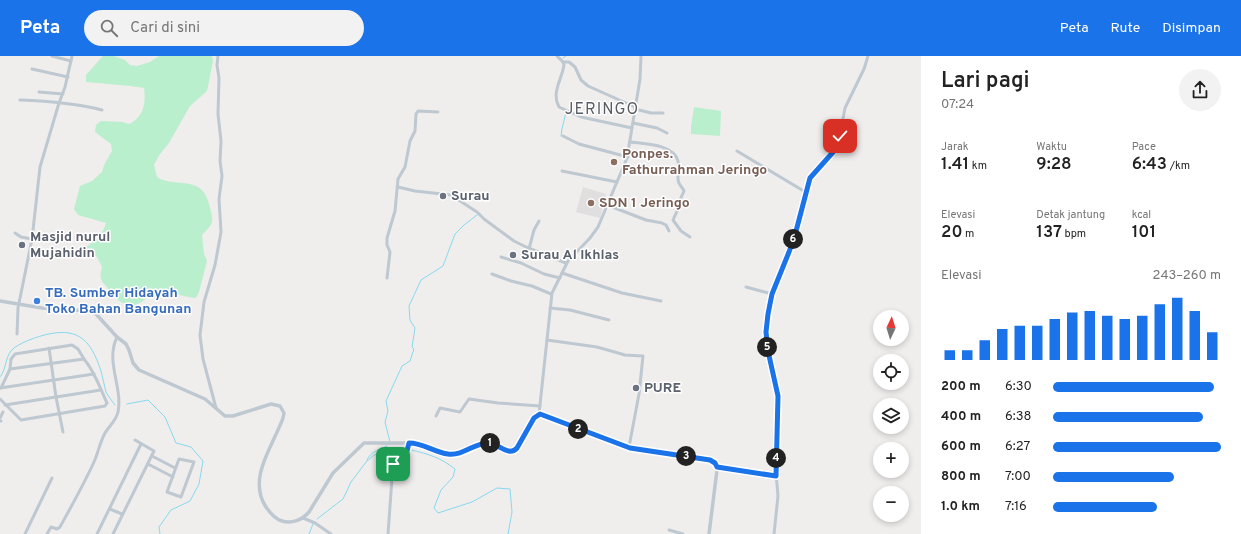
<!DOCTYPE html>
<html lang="id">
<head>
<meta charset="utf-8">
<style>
	body { margin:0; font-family:Overpass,sans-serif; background:#f2f2f2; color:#222; height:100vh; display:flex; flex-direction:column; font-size:15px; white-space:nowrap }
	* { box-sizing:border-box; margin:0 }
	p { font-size:13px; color:#767676 }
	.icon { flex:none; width:22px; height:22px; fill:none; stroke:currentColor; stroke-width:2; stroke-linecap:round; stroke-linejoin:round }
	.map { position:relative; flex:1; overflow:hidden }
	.details { display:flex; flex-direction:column; background:#fff; width:320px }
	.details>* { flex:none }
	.needle { width:26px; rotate:4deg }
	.tools { position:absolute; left:873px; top:254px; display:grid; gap:8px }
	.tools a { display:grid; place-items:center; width:36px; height:36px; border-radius:50%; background:#fff; box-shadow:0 2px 6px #0003; font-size:20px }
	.pin { position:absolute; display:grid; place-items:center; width:34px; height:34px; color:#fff; margin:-17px; border-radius:8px; box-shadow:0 2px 6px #0006 }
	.km { position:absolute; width:20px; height:20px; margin:-10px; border-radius:50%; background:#222; color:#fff; font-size:11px; line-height:20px; text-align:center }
	.round { display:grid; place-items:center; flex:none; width:42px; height:42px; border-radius:21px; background:#f2f2f2 }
	.headline { display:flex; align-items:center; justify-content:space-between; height:68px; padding:0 20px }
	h1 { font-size:22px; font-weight:600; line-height:30px }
	.metrics { display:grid; grid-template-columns:repeat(3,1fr); gap:6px; height:68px; padding:4px 20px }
	.metrics div { display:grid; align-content:center }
	.metrics b { font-size:17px; font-weight:600 }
	.metrics small { font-size:11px; font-weight:400 }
	.metrics p { font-size:11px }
	.chart { height:112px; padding:8px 20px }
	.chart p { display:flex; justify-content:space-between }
	.chart svg { width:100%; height:72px; margin-top:4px; stroke:#1a73e8; stroke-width:6 }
	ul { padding:0 20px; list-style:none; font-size:13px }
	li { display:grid; grid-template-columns:64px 48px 1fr; align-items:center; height:30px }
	li i { height:10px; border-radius:5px; background:#1a73e8 }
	header { display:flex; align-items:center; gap:24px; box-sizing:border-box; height:56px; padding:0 20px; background:#1a73e8; color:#fff }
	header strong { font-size:19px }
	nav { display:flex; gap:22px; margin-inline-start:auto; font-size:14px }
	.search { width:280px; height:36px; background:#f2f2f2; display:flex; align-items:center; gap:10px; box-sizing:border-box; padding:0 14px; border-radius:22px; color:#767676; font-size:15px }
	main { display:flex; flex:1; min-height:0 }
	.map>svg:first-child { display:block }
	.education { fill:#e1dedf }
	.green { fill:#baefce }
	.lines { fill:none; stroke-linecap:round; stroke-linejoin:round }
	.stream { stroke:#87d9ed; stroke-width:1 }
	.minor { stroke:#bec8d0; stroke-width:3 }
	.tertiary { stroke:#bec8d0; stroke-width:3.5 }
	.route-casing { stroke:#fff; stroke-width:8 }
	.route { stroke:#1a73e8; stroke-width:5 }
	.education-dot { fill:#8d6e63; stroke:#fff; stroke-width:1.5 }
	.worship-dot { fill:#6b7280; stroke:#fff; stroke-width:1.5 }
	.shop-dot { fill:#3f7fe0; stroke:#fff; stroke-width:1.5 }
	.labels { text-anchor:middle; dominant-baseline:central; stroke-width:3; stroke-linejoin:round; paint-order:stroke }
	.education-label { font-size:14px; font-weight:bold; fill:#785e54; stroke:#fff; text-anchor:start }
	.worship-label { font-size:14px; font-weight:bold; fill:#5b616d; stroke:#fff; text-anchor:start }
	.shop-label { font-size:14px; font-weight:bold; fill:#366cbe; stroke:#fff; text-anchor:start }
	.quarter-label { font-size:16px; letter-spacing:1px; fill:#5a5e63; stroke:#fff }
</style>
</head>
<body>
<header>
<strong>Peta</strong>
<div class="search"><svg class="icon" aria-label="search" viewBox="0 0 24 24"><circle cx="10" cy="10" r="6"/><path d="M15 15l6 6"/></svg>Cari di sini</div>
<nav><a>Peta</a><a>Rute</a><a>Disimpan</a></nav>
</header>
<main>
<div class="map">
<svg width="921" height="478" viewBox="0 0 921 478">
	<rect width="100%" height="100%" fill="#f0eded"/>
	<path class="education" d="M 583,131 L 606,138 L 600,162 L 576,156 Z"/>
	<g class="green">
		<path d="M 103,0 L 114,0 L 125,4 L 130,9 L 137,10 L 150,6 L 159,0 L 212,0 L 213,5 L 207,35 L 190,50 L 169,87 L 160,98 L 154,109 L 157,121 C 171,131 198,121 206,140 C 208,144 209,148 210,152 C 214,166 213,168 202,179 L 204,198 L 207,205 L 199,236 L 196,242 C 184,241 170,235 159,236 C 150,236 144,247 135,249 C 123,252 112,239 106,230 C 104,228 102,226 101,223 C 100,219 101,215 102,211 L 97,201 L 85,192 C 94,185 103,179 106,167 L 78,159 L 74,153 L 80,130 L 92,125 L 102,116 L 104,109 L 112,95 L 111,88 L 95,76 L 96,69 L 101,65 L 123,66 L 129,68 C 144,61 146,47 144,32 L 130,30 L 86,26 L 86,19 Z"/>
		<path d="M 694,51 L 721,55 L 720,80 L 691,78 L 691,71 Z"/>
	</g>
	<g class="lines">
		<g class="stream">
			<path d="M 563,2 L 566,0"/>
			<path d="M 561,80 L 562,73 L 566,56"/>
			<path d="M 0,321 C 7,313 5,298 14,292 C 23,285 44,278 55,277 C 83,273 93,291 101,315 C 103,322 104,329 106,336 C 108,340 112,345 115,349"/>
			<path d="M 127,348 L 148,344 L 165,361 L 176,387 L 191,391 L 203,405 L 199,428 L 190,445 L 171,454 L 159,471 L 160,478"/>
			<path d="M 390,386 L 385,366 L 388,355 L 386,345 L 402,310 L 410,305 L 414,293 L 412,291 L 415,272 L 410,264 L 409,250 L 421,224 L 443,210 L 455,178 L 464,169 L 477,159"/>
			<path d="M 411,394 C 429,398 441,402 455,413 L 453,421 L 441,434 L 434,452 L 438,457 L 472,446 L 497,432 L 510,433 L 512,456 L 508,478"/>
			<path d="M 367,404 C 371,395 379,394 387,390"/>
			<path d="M 317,463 L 343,443 L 351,426 L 366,406 L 374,399 L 397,392 L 407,393"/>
			<path d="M 309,478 L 313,468"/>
		</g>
		<g class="minor">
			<path d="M 52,0 L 71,5"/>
			<path d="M 557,0 L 563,6 L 564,9 C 562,23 551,37 559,51 L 581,61 L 632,72"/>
			<path d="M 563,6 L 569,6 L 575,11 L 581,24 L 588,30 L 635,51"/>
			<path d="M 32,13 L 68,21"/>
			<path d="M 39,36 L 63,38"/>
			<path d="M 20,44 C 48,45 75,47 102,54"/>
			<path d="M 635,53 L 651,57 L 663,57"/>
			<path d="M 633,67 L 657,72 L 667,77"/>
			<path d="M 563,80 L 579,88 L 628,101"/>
			<path d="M 630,86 C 644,88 674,88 678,105 C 680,112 676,121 679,127 C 680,130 683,132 684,135 L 679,146 L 678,153 L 673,164 L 681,175 L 690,181"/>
			<path d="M 737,95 L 807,137"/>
			<path d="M 562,115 L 617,126"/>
			<path d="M 398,131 L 415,135 L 451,139 L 477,156 L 484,163 L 514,185 L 526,191 L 566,207"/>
			<path d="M 607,149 L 646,164 L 662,167 L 666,169 L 669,175"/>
			<path d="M 15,177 L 21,181 L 32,183"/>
			<path d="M 529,193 L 534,174 L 539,165"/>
			<path d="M 501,201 L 521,207 L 544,218 L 560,222"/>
			<path d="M 562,217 L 622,237 L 661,245"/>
			<path d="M 492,218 L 511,225 L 532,230 L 551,238"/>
			<path d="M 387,222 L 390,196 L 387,189 L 387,182 L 395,155 L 398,123 L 405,111 L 410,85 L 415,75 L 416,58 L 418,55 L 438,56"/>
			<path d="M 746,231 L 772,238"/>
			<path d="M 550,252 L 570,254 L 609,264"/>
			<path d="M 17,278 L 18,252 L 32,183 L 40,111 L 59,47 L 65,31 L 72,0"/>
			<path d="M 547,284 L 597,291 L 625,299 L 643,300 L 639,338 L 629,391"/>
			<path d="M 49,292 L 56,341 L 101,334"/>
			<path d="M 10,313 L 11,303 L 15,298 L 72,289 L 78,293 L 84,303"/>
			<path d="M 0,332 L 94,318"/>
			<path d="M 0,343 L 21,364 L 105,350 L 107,347 C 100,332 95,316 84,303 L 10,313 L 1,332"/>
			<path d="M 5,349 L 56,341 L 63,376"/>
			<path d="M 216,352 L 203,303 L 200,279 L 204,246 L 215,209 L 221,176 L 219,143 L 222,120 L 220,105 L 221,85 L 218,58 L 219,22 L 217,9 L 218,0"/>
			<path d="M 539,358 L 552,237 L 568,205 L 590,182 L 598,171 L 627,102 L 640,23 L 641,0"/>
			<path d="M 436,360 L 440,352 L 460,356 L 469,343 L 498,347 L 540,350"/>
			<path d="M 0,362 L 3,356"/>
			<path d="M 0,365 L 1,365"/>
			<path d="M 152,400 L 175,412"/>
			<path d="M 179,403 L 194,406 L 181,441 L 167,436 Z"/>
			<path d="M 148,408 L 173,421"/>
			<path d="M 717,411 L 776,420"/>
			<path d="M 110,453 L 122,458"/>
			<path d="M 303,462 L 315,467 L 331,478"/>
			<path d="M 669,474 L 683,478"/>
			<path d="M 25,478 L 52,422"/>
			<path d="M 47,478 L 51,471 L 57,473 L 60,471 C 72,449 84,428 94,406 C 98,397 100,386 105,377 C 109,370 116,365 118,356 C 123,331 105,306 117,281"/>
			<path d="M 97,478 L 141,388"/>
			<path d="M 113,478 L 154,395 L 135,384"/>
			<path d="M 388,478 L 393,408 L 407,395 L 409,387"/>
			<path d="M 774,478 L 778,440 L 776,417 L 778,341 L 767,290 L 767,266 L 769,250 L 772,238 L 791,189 L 810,122 L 836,92 L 839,84 L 845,52 L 864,13 L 868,0"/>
		</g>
		<path class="tertiary" d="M 0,245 L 42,252 L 89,255 L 96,258 L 117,281 L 126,288 L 129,294 L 133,307 L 139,314 L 205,343 L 225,360 L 233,360 L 271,348 L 280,350 L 284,357 L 283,362 C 273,390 247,422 266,451 C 270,457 275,463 282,465 C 292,468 302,464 309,456 L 333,417 L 364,387 L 414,387 L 441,396 L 455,398 L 489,387 L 512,395 C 525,390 526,361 540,358 L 629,391 L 710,404 C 714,405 717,409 717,414 L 709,478"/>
	</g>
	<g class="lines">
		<defs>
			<path id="route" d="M 393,408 L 407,395 L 409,387 C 423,387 434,396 448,398 C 464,400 475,386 489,387 C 499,388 509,401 517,392 L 534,362 L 540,358 L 630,392 L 710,404 L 715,407 L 717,411 L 776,420 L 778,340 L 768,295 L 766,276 L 768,258 L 772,238 L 789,196 L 795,179 L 810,122 L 834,95 L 840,80"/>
		</defs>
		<use href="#route" class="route-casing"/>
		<use href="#route" class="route"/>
	</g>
	<g class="education-dot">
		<circle cx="614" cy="106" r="4"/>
		<circle cx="591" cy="147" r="4"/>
	</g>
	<g class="worship-dot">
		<circle cx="443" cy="140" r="4"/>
		<circle cx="22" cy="189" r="4"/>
		<circle cx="513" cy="199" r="4"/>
		<circle cx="636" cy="332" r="4"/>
	</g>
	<circle class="shop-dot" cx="37" cy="245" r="4"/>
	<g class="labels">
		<g class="education-label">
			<text x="622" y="98">Ponpes.<tspan x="622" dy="16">Fathurrahman Jeringo</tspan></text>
			<text x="599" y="147">SDN 1 Jeringo</text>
		</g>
		<g class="worship-label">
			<text x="451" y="140">Surau</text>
			<text x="30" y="181">Masjid nurul<tspan x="30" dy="16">Mujahidin</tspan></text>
			<text x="521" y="199">Surau Al Ikhlas</text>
			<text x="644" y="332">PURE</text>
		</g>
		<g class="shop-label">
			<text x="45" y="237">TB. Sumber Hidayah<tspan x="45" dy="16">Toko Bahan Bangunan</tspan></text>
		</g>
		<g class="quarter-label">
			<text x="602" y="54">JERINGO</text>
		</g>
	</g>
</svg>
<div class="tools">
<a><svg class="needle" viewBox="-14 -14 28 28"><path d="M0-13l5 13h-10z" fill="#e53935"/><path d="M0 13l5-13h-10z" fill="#767676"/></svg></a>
<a><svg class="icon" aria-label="locate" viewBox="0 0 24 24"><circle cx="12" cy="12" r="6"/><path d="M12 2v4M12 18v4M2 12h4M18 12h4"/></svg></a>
<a><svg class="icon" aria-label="layers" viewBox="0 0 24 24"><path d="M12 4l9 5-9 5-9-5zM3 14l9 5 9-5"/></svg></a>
<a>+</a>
<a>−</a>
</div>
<div class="pin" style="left:393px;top:408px;background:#1e9e55"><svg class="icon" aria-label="arrive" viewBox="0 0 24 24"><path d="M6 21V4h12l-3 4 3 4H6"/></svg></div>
<div class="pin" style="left:840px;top:80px;background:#d93025"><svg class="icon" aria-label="check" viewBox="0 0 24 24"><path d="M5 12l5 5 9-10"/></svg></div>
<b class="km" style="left:490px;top:387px">1</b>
<b class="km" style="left:578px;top:373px">2</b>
<b class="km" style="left:686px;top:400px">3</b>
<b class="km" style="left:776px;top:402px">4</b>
<b class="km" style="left:767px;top:291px">5</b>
<b class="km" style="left:793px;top:183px">6</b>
</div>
<section class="details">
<div class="headline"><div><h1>Lari pagi</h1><p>07:24</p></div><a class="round"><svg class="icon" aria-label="share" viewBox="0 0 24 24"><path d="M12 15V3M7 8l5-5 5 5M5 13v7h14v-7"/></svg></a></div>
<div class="metrics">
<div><p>Jarak</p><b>1.41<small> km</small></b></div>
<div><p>Waktu</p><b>9:28</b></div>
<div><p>Pace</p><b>6:43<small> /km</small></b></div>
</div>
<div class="metrics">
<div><p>Elevasi</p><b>20<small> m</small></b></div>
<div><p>Detak jantung</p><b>137<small> bpm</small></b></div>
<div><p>kcal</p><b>101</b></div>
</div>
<div class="chart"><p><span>Elevasi</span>243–260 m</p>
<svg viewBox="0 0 160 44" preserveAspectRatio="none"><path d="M5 44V38M15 44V38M25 44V32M35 44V25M45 44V23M55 44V23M65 44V19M75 44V15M85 44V14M95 44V17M105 44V19M115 44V17M125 44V10M135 44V6M145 44V14M155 44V27"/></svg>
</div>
<ul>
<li><b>200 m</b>6:30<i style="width:96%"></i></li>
<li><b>400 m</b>6:38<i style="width:89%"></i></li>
<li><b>600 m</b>6:27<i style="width:100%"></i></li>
<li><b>800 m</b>7:00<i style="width:72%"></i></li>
<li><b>1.0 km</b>7:16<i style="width:62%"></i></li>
</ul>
</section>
</main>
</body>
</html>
